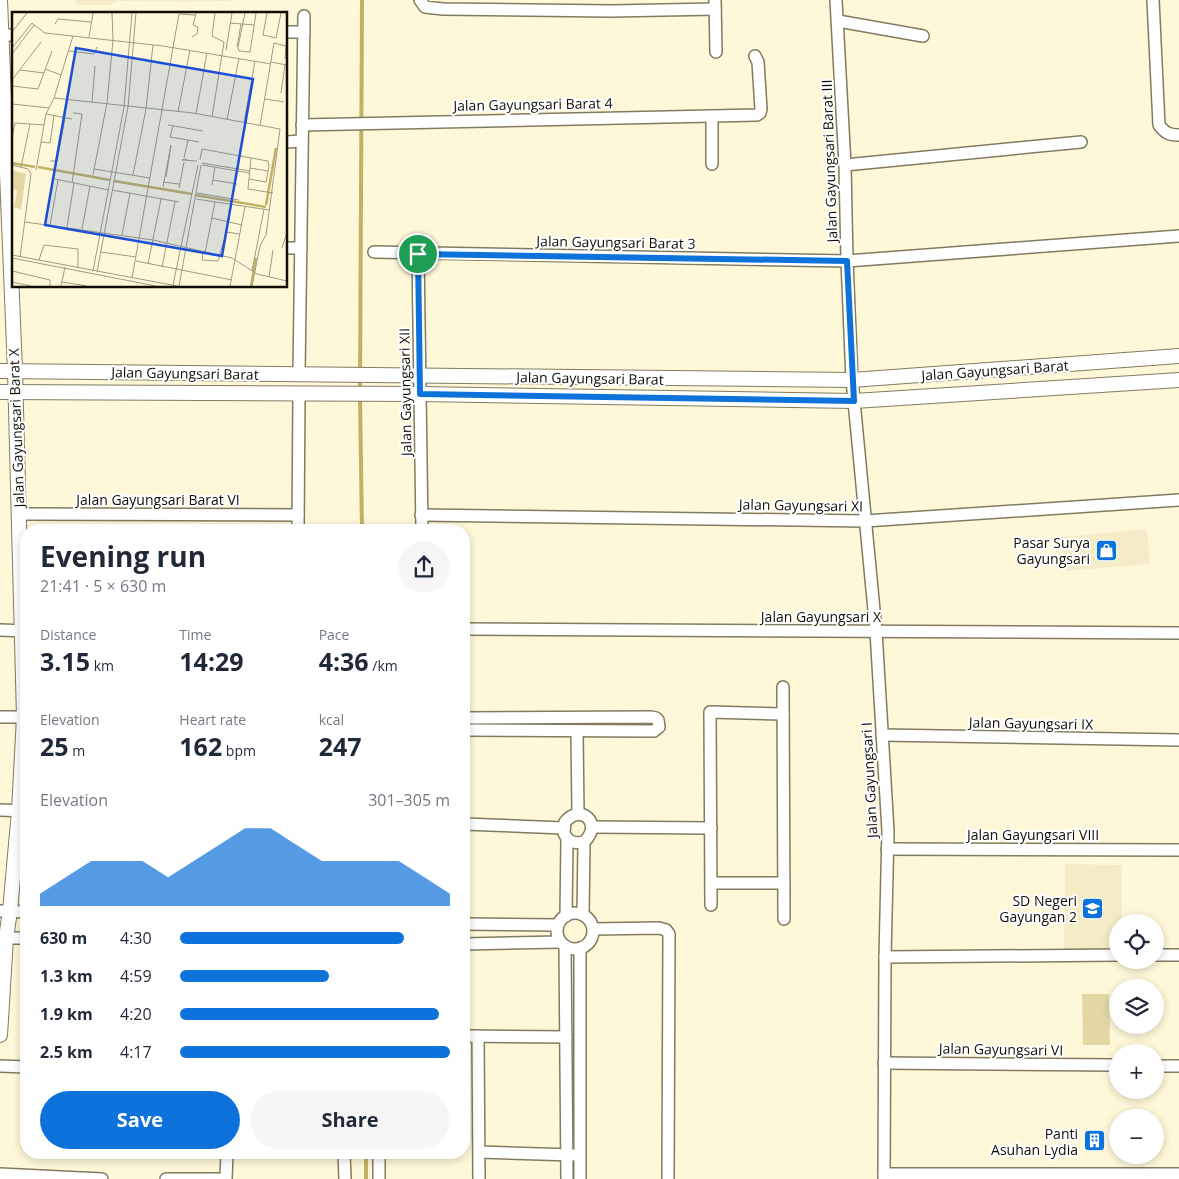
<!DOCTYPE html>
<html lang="en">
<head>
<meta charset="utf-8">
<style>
	body { margin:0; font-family:"Open Sans",sans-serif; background:#f6f6f7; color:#1f2937; height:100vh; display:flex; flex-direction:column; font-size:19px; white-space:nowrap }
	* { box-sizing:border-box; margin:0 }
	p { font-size:16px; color:#747a83 }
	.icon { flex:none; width:28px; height:28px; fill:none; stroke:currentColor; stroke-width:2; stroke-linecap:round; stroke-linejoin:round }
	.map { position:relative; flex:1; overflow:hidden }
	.details { position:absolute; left:20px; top:524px; width:450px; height:635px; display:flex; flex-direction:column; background:#fff; border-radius:20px; box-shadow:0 2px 8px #0003 }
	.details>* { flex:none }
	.buttons { position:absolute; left:1109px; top:914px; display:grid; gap:10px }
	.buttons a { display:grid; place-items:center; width:55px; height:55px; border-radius:50%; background:#fff; box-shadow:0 2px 8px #0003; font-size:25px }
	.pin { position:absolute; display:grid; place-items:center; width:42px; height:42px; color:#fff; margin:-21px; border:2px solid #fff; border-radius:50%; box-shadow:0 1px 5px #0007 }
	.round { display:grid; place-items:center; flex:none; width:52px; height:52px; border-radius:26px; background:#f6f6f7 }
	.summary { display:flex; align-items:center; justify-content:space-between; height:85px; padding:0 20px }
	h1 { font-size:28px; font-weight:700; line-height:38px }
	.stats { display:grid; grid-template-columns:repeat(3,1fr); gap:8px; height:85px; padding:5px 20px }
	.stats div { display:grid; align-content:center }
	.stats b { font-size:25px; font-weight:700 }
	.stats small { font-size:14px; font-weight:400 }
	.stats p { font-size:14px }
	.chart { height:140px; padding:10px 20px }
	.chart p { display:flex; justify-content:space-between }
	.chart svg { width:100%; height:90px; margin-top:5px; fill:#0d72da; opacity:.7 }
	.button { display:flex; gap:10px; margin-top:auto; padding:10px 20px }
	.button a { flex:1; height:58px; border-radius:30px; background:#0d72da; color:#fff; font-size:20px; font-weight:700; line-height:58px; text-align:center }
	.button a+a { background:#f6f6f7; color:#1f2937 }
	ul { padding:0 20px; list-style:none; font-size:16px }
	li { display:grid; grid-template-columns:80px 60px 1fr; align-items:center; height:38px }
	li i { height:12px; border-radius:6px; background:#0d72da }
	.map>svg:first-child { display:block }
	.built { fill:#f4ecc6 }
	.green { fill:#e3d8a5 }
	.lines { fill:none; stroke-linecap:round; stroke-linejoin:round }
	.stream { stroke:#c2b164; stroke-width:4 }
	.minor-casing { stroke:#817c60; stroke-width:14 }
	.tertiary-casing { stroke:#817c60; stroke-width:16 }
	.minor { stroke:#fff; stroke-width:11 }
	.tertiary { stroke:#fff; stroke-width:14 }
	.route-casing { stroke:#fff; stroke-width:10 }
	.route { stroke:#0d72da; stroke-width:6 }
	.labels { text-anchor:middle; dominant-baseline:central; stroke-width:4; stroke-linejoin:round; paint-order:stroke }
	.street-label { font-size:14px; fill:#110f05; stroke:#fff }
	.poi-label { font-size:14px; fill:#110f05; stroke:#fff; text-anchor:end }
	.inset-river { fill:none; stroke:#c2b164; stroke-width:2.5 }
	.inset-road { fill:none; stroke:#9f9b84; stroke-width:1 }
	.view { fill:#1d4ed8; fill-opacity:0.15; stroke:#1d4ed8; stroke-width:2.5 }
	.inset-edge { fill:none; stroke:#110f05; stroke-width:2.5 }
</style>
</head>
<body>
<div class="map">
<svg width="1179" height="1179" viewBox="0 0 1179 1179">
	<rect width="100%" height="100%" fill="#fef8d9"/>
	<g class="built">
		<path d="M 66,0 L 241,0 L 200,2 L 116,1 L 111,5 L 78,5 L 75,0 Z"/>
		<path d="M 1147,529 L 1150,564 L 1065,571 L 1062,537 Z"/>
		<path d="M 1065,864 L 1122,865 L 1122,922 L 1118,922 L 1117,951 L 1064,950 Z"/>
	</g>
	<path class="green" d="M 1082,994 L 1109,994 L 1110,1045 L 1083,1045 Z"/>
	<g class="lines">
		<g class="stream">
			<path d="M 360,390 L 362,0"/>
			<path d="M 360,397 L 362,530"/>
			<path d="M 366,1152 L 366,1179"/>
		</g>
		<defs>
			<g id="minor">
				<path d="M 420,0 L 425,7 L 443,9 L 612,11 L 715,9"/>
				<path d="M 715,0 L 716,52"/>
				<path d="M 836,0 L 845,165 L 847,261 L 852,380 L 876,631 L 888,831 L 885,957 L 884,1179"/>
				<path d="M 1153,0 L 1159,125 C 1165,133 1169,135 1179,135"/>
				<path d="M 838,21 L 923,36"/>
				<path d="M 286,32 L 304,32"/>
				<path d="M 2,35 L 14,35"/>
				<path d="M 302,125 L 757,115 L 760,113 L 761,109 L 758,62 L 755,56"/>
				<path d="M 286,142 L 302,141"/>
				<path d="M 712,164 L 712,116"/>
				<path d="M 845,165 L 1081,142"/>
				<path d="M 286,248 L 301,248"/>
				<path d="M 374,252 L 847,261 L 1179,236"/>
				<path d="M 418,254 L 422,530"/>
				<path d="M 299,374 L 304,16"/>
				<path d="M 19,514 L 298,515"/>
				<path d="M 421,515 L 865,521 L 1179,500"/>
				<path d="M 298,530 L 299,394"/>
				<path d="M 464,629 L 1179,633"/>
				<path d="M 0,630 L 26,631"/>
				<path d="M 783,687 L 784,919"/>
				<path d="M 0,717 L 26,717"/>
				<path d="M 464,718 L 651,717 L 656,718 L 658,720 L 659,727 L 654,731 L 464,730"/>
				<path d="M 577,732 L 578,814"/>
				<path d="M 882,735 L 1179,740"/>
				<path d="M 0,810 L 26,811"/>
				<path d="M 464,824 L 563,828"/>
				<path d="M 592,827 L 711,828"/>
				<path d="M 887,849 L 1179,850"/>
				<path d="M 711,883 L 784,883"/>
				<path d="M 711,905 L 710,712 L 783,714"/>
				<path d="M 0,911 L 26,912"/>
				<circle cx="575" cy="931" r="18"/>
				<path d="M 583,915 L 584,842 C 604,823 580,803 565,822 L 564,833 C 568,842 574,844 584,842"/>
				<path d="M 566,916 L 567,839"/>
				<path d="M 464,924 L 558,925"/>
				<path d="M 593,929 L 659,928 L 666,930 L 669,934 L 668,1179"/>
				<path d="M 0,938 L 26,938"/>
				<path d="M 464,944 L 560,942"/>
				<path d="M 565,946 L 567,1179"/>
				<path d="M 1155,955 L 1179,955"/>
				<path d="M 885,957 L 1118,955"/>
				<path d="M 464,1036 L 566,1037"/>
				<path d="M 478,1036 L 479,1179"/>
				<path d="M 884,1063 L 1118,1065"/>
				<path d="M 0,1066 L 26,1067"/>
				<path d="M 1155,1066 L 1179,1066"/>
				<path d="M 344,1152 L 345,1179"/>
				<path d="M 480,1152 L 573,1155"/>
				<path d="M 0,1174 L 102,1179"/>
				<path d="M 884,1174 L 1179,1174"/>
				<path d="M 166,1179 L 219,1179"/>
				<path d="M 226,1179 L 227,1152"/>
				<path d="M 379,1179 L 379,1152"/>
				<path d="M 580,1179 L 580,948"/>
			</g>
			<g id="tertiary">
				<path d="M 0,371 L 852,380 L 1179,356"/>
				<path d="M 0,392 L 420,394 L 854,401 L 1179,380"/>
				<path d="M 0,1035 L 6,938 L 10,911 L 19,811 L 24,717 L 15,371 L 0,0"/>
			</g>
		</defs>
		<use href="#minor" class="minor-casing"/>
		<use href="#tertiary" class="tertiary-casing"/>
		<use href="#minor" class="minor"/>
		<use href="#tertiary" class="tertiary"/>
	</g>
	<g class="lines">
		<defs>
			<path id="route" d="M 418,254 L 847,261 L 854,401 L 420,394 Z"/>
		</defs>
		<use href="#route" class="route-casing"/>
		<use href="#route" class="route"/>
	</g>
	<defs>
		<symbol id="shop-square" viewBox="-11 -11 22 22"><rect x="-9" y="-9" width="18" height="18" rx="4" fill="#0d72da" stroke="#fff"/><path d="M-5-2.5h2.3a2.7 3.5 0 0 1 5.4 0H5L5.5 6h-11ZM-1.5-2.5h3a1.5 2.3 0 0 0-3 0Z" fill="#fff"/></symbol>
		<symbol id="school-square" viewBox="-11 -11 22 22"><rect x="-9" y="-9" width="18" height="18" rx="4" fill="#0d72da" stroke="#fff"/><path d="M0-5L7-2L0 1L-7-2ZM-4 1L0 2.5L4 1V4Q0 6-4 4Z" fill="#fff"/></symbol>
		<symbol id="building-square" viewBox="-11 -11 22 22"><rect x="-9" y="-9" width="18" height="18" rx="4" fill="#0d72da" stroke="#fff"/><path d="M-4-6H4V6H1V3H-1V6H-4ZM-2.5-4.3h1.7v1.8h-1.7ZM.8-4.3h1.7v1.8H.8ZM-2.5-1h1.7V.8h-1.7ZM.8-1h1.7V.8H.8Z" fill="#fff"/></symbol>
	</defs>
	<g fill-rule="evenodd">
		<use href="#shop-square" x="1094" y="538" width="25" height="25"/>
		<use href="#school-square" x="1080" y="896" width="25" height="25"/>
		<use href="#building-square" x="1082" y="1128" width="25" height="25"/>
	</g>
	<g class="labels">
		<g class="street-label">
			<text transform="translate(533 104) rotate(-1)">Jalan Gayungsari Barat 4</text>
			<text transform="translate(829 161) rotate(-92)">Jalan Gayungsari Barat III</text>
			<text transform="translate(616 242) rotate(1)">Jalan Gayungsari Barat 3</text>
			<text transform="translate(995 370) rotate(-4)">Jalan Gayungsari Barat</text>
			<text transform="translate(185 373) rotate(1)">Jalan Gayungsari Barat</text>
			<text transform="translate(590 378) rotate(1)">Jalan Gayungsari Barat</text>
			<text transform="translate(405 392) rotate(-91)">Jalan Gayungsari XII</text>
			<text transform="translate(16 428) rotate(-92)">Jalan Gayungsari Barat X</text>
			<text x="158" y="499">Jalan Gayungsari Barat VI</text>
			<text transform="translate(801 505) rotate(1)">Jalan Gayungsari XI</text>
			<text x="821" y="616">Jalan Gayungsari X</text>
			<text transform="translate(1031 723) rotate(1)">Jalan Gayungsari IX</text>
			<text transform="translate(869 780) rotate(-93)">Jalan Gayungsari I</text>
			<text x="1033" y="834">Jalan Gayungsari VIII</text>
			<text transform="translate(1001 1049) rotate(1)">Jalan Gayungsari VI</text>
		</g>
		<g class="poi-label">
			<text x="1090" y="542">Pasar Surya<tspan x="1090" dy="16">Gayungsari</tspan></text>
			<text x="1077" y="900">SD Negeri<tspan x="1077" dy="16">Gayungan 2</tspan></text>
			<text x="1078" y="1133">Panti<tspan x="1078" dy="16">Asuhan Lydia</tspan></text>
		</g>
	</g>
	<g transform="translate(12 12)">
		<rect width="275" height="275" fill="#fef8d9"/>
		<path d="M 0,158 L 14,162 L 9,198 L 2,195 L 5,179 L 0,176 Z" fill="#e3d8a5"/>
		<path class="inset-river" d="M 0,151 L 23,155M 26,155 L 98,168M 102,169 L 180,182M 183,183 L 254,195M 254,193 L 264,136M 239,274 L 244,246"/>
		<path class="inset-road" d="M 255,1 L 251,23 L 264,26 L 269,1M 218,11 L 242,13M 43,12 L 46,7 L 79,10M 22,13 L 33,21 L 151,34 L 259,52M 0,20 L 15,1M 77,25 L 81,1M 180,25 L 185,22 L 186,15 L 181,13 L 184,1M 225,35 L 229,12M 226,35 L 227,39 L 238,40 L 244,1M 226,35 L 233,1M 0,36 L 20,11 L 22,13M 214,38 L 220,1M 57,39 L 82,42 L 85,35M 0,42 L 22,13M 259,50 L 275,53M 33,57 L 49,63M 8,58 L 32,61M 0,68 L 29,30M 0,74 L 26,77 L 40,39M 269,81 L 273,53M 42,86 L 61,24M 253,87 L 272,90M 80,90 L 83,54M 0,92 L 37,96M 166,100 L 178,38M 34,102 L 60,107M 184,102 L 195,41M 200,105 L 212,30 L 200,24 L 203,1M 215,108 L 227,46M 232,111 L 243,49M 156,113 L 191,119M 161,114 L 158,125 L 187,130M 248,114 L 262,31 L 274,34 L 273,47M 0,125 L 3,111 L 18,112M 29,130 L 38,131 L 42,104M 172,146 L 176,128M 175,147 L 170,148 L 185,149M 188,148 L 190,137 L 239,146 L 236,177 L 261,181M 38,149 L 45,149 L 53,106M 190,151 L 238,159M 0,153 L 16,157 L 19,162 L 8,245M 190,153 L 237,161M 9,155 L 18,112 L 32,113M 238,156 L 256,159M 82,157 L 138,166M 24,158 L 34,102 L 42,86 L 181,101 L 268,117 L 254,223 L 248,234 L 240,274M 81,163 L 95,91 L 101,28 L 100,1M 121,163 L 134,97 L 141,33M 154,165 L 159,133M 43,167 L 97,178M 237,167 L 254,170 L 257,154 L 256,149 L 239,146M 201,168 L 225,172M 151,170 L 167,172M 60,171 L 70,102 L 61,101M 200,173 L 203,155M 151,175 L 159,133M 167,176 L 172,150M 100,178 L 167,190M 185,181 L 227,188M 184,187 L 257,198M 200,206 L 230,213M 13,210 L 141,228 L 220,246 L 245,262 L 275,269M 216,210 L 214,220 L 228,222M 38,213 L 46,168M 55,215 L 62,171M 70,217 L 78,174M 110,223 L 118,181M 270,236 L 275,220M 89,240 L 124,245M 191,241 L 190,248 L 206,249 L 212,228M 193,241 L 203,190M 0,243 L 165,274M 0,246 L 144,274M 27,248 L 32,233 L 66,237 L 66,256M 124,249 L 220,268M 136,252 L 149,187M 150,255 L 163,190M 0,259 L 38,268 L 38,274M 81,259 L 112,95 L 120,1M 240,259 L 252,197M 85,260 L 116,95 L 124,1M 257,265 L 261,238M 120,266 L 167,2 L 183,3M 0,270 L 19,274M 50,270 L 75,274M 161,273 L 186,153M 49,274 L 53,255M 167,274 L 189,153M 218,274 L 233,194"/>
		<path class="view" d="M 64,36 L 241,67 L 210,244 L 33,213 Z"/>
		<rect width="275" height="275" class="inset-edge"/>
	</g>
</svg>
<div class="buttons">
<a><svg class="icon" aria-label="locate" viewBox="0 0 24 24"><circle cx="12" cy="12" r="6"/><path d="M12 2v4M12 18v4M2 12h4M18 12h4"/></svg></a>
<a><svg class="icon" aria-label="layers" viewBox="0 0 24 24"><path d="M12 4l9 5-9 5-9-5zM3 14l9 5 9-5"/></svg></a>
<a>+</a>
<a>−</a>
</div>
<div class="pin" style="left:418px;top:254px;background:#1e9e55"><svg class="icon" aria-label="arrive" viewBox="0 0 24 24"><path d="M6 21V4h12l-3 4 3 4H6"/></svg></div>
<section class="details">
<div class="summary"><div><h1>Evening run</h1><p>21:41 · 5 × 630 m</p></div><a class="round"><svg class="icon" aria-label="share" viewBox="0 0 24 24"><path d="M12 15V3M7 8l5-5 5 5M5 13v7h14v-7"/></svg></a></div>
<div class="stats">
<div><p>Distance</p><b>3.15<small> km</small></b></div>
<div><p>Time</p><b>14:29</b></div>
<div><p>Pace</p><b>4:36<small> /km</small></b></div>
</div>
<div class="stats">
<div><p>Elevation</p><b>25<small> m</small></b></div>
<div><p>Heart rate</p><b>162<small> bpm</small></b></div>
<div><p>kcal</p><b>247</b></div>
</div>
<div class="chart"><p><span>Elevation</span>301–305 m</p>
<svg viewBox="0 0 160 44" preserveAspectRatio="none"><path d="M0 44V38L10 30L20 22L30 22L40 22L50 30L60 22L70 14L80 6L90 6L100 14L110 22L120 22L130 22L140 22L150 30L160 38V44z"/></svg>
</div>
<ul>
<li><b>630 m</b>4:30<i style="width:83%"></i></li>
<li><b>1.3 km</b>4:59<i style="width:55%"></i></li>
<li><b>1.9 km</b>4:20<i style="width:96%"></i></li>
<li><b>2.5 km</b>4:17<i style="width:100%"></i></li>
</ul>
<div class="button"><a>Save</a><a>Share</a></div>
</section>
</div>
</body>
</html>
